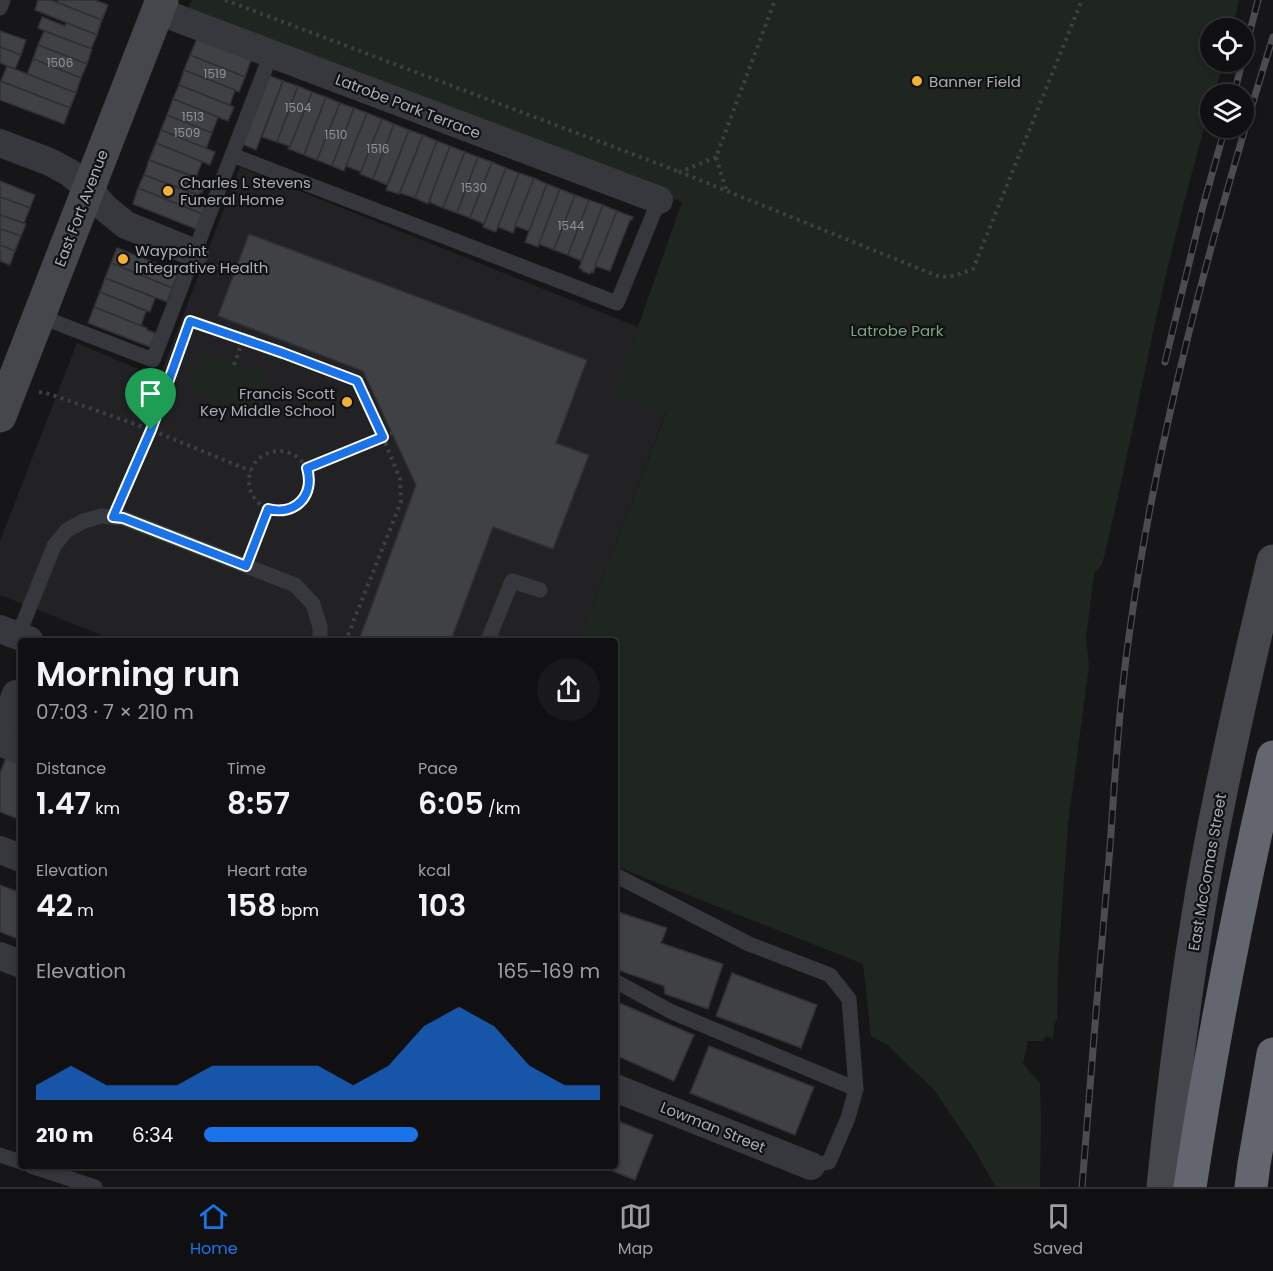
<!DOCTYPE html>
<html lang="en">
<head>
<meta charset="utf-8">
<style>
	body { margin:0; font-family:Poppins,sans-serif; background:#19191b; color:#f1f3f6; height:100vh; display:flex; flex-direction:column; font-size:22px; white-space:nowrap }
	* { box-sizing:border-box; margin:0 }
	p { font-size:20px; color:#9c9d9f }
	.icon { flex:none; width:33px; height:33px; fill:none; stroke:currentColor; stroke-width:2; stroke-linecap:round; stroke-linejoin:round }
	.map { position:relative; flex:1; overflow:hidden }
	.panel { position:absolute; left:18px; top:638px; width:600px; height:531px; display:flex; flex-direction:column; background:#101012; border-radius:6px; box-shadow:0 3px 9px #0003,0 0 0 2px #303032 }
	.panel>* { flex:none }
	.buttons { position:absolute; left:1200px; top:18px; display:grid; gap:12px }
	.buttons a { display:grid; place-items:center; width:54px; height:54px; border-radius:50%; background:#101012; box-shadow:0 3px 9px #0003,0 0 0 2px #303032; font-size:30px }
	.pin { position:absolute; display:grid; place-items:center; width:51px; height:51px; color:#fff; margin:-62px -26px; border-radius:50% 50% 50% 0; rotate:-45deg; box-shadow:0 0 6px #0007 }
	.pin .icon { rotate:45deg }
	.round { display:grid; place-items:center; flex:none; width:63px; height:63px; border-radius:32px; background:#19191b }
	.head { display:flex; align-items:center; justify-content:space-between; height:102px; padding:0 18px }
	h1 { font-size:33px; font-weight:600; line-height:45px }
	.metrics { display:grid; grid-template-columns:repeat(3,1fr); gap:9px; height:102px; padding:6px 18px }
	.metrics div { display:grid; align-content:center }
	.metrics b { font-size:30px; font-weight:600 }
	.metrics small { font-size:16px; font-weight:400 }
	.metrics p { font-size:16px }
	.chart { height:168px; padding:12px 18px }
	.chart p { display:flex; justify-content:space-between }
	.chart svg { width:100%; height:108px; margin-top:6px; fill:#1a73e8; opacity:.7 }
	ul { padding:0 18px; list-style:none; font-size:20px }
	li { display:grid; grid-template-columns:96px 72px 1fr; align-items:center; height:45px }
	li i { height:15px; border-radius:8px; background:#1a73e8 }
	.tabs { display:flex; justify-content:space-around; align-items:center; height:84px; border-top:2px solid #303032; background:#101012; font-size:16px; color:#9c9d9f }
	.tabs a { display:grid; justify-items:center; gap:3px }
	.tabs .current { color:#1a73e8 }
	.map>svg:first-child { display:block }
	.built { fill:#222225 }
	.green { fill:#1e261f }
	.building { fill:#404145; stroke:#303034; stroke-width:1.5 }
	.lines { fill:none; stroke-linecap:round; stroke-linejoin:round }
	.path { stroke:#3d3f44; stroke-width:4; stroke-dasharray:3 4.5; stroke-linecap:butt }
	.lane { stroke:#37383d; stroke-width:15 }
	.street { stroke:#37383d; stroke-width:28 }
	.secondary { stroke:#45474d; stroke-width:33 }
	.highway { stroke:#63666e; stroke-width:33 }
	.rail-casing { stroke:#4a4c52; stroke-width:7 }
	.rail { stroke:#111113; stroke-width:4.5; stroke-dasharray:14; stroke-linecap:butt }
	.route-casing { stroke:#fff; stroke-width:12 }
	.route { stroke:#1a73e8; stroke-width:8 }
	.poi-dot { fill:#f2b134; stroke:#111113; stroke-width:2 }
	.labels { text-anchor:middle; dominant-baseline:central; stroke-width:4.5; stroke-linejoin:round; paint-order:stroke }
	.number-label { font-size:12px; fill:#8e929b }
	.poi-label { font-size:15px; fill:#a8adb8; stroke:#111113; text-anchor:start }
	.street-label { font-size:15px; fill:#a8adb8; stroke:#111113 }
	.park-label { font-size:15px; fill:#7fa381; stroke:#111113 }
</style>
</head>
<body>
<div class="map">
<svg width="1273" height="1187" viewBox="0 0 1273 1187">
	<rect width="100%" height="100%" fill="#161618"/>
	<path class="built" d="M 240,167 L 638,327 L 616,392 L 666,412 L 579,640 L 114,640 L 0,595 L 0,541 L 77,343 L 159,378 Z"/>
	<g class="green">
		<path d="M 192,0 L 1239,0 L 1233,28 L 1210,28 L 1210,62 L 1224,62 L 1214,94 L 1210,94 L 1210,107 C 1189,182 1169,257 1153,333 C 1136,411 1121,488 1102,565 L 1095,572 L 1093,581 L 1086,639 L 1089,666 L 1068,824 L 1058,963 L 1057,1020 L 1054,1025 L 1053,1039 L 1046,1036 L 1043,1041 L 1028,1041 L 1023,1064 L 1040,1083 L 1041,1122 L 1040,1187 L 996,1187 L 974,1149 L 934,1090 L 887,1045 L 871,1036 L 863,964 L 615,866 L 615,640 L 579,640 L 666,413 L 615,392 L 682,202 L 188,8 Z"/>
		<path d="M 202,352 L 266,377 L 251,414 L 188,389 Z"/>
	</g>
	<g class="building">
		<path d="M 38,0 L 50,0 L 57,2 L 102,20 L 97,35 L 35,10 Z"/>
		<path d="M 58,0 L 95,0 L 108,5 L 102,20 L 57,2 Z"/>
		<path d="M 42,17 L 65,26 L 66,23 L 97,35 L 91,49 L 38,28 Z"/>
		<path d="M 0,31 L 26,40 L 21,55 L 0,47 Z"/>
		<path d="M 44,31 L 92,49 L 87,64 L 38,45 Z"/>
		<path d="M 197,39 L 251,60 L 245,77 L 190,55 Z"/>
		<path d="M 38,45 L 87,64 L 81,78 L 33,59 Z"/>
		<path d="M 0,47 L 21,55 L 15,69 L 0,63 Z"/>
		<path d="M 190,55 L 245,77 L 239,92 L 184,70 Z"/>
		<path d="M 33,59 L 81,78 L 76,93 L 27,74 Z"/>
		<path d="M 7,66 L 76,93 L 70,108 L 1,81 Z"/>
		<path d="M 184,70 L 235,90 L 230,105 L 179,85 Z"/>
		<path d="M 268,75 L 283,81 L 256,150 L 242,144 Z"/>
		<path d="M 0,81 L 70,108 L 64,124 L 0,100 Z"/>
		<path d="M 283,81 L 298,86 L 277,142 L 262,137 Z"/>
		<path d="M 179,85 L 234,107 L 228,121 L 173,99 Z"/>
		<path d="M 298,86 L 312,92 L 289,149 L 288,149 L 289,146 L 277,142 Z"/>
		<path d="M 312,92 L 326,97 L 304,155 L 289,149 Z"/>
		<path d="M 326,97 L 340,103 L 317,160 L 304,155 Z"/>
		<path d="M 173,99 L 218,117 L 212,133 L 167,115 Z"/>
		<path d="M 340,103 L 354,108 L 332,166 L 317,160 Z"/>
		<path d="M 354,108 L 367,113 L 344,171 L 332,166 Z"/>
		<path d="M 367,113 L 382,119 L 361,172 L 346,166 Z"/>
		<path d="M 167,115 L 212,133 L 206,149 L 161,130 Z"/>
		<path d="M 382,119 L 394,124 L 373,179 L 360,174 Z"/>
		<path d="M 394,124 L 409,130 L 387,185 L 373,179 Z"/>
		<path d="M 161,130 L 215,152 L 210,165 L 156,143 Z"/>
		<path d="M 409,130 L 423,135 L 399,194 L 386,190 Z"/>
		<path d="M 423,135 L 437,141 L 415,198 L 400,193 Z"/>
		<path d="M 437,141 L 450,146 L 428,204 L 415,198 Z"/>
		<path d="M 156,143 L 202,162 L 196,177 L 149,160 Z"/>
		<path d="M 450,146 L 465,152 L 443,208 L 429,202 Z"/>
		<path d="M 465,152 L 478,157 L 457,213 L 443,208 Z"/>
		<path d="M 478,157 L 492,162 L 470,218 L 457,213 Z"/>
		<path d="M 149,160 L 206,182 L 202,193 L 200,192 L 199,195 L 144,175 Z"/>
		<path d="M 492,162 L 506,168 L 484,224 L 470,218 Z"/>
		<path d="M 506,168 L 519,173 L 496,232 L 483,227 Z"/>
		<path d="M 519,173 L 534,178 L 513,233 L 498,227 Z"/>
		<path d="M 144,175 L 208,199 L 202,214 L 138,188 Z"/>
		<path d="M 534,178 L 547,184 L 529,231 L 515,226 Z"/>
		<path d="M 0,181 L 35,195 L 30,208 L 0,197 Z"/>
		<path d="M 547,184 L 560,189 L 538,247 L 525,242 Z"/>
		<path d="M 138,188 L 202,214 L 196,229 L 133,204 Z"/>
		<path d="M 560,189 L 575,195 L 554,250 L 539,244 Z"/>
		<path d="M 575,195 L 589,200 L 568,255 L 554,250 Z"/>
		<path d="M 0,197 L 30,208 L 24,223 L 0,215 Z"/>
		<path d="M 589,200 L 603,205 L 581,261 L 568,255 Z"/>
		<path d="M 603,205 L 617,211 L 593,273 L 591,272 L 590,274 L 582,271 L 582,269 L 579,268 Z"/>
		<path d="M 617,211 L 633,217 L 632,220 L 630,220 L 610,271 L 595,266 Z"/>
		<path d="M 0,215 L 26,224 L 21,236 L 0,229 Z"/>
		<path d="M 0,229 L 21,236 L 15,251 L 0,245 Z"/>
		<path d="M 249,234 L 587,360 L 556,443 L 589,455 L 553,549 L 493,527 L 451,640 L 359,640 L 416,485 L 363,371 L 218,316 Z"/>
		<path d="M 0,245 L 15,251 L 10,265 L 0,261 Z"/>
		<path d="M 117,248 L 179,272 L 172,288 L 111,263 Z"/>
		<path d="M 111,263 L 172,288 L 167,302 L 105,278 Z"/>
		<path d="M 105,278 L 155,298 L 150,312 L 100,292 Z"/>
		<path d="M 100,292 L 146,311 L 141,326 L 94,307 Z"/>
		<path d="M 94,307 L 147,328 L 147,330 L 156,333 L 150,347 L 88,323 Z"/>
		<path d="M 6,758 L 21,764 L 21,820 L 0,812 L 0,773 Z"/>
		<path d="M 0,885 L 21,893 L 21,940 L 0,932 Z"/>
		<path d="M 618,912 L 667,928 L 661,943 L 723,964 L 708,1009 L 665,994 L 664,986 L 615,969 L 615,922 Z"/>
		<path d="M 732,973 L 817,1005 L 801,1048 L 716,1016 Z"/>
		<path d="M 615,1001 L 694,1035 L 674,1081 L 615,1055 Z"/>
		<path d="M 709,1046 L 814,1087 L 795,1135 L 690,1093 Z"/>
		<path d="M 615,1120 L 653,1135 L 635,1180 L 600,1166 L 615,1166 Z"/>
	</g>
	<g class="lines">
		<g class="path">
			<path d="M 225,0 L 680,172"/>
			<path d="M 716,157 L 680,172 L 940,277 L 954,276 L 973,269 L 1082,0"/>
			<path d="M 726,189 L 716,157 L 775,0"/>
			<path d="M 215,266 L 235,272"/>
			<path d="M 190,323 L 190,321 L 283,353 L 357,381 L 383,437 L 400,479 L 401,502 L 346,640"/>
			<path d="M 234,365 L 243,340"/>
			<path d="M 39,392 L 50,394 L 151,430 L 251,471"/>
			<circle cx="279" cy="481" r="30"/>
			<path d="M 307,468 L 392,433"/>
			<path d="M 121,499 L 151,430 L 173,369"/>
			<path d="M 252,549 L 268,509"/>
			<path d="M 250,639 L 253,640"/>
		</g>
		<g class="lane">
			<path d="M 0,8 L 3,0"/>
			<path d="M 232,155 L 617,303 L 659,200"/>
			<path d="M 39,316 L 153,360 L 271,54"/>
			<path d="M 18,636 L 54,546 L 67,530 L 84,521 L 101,516 L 123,518 L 295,585 L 313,604 L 320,627 L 320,640"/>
			<path d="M 488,640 L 512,581 L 540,590"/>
			<path d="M 615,875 L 749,944 L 830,975 L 849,999 L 856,1089 L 848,1118 L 829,1162 L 811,1166"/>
			<path d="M 615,981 L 672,1012 L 856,1089"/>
			<path d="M 0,1155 L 21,1162"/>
			<path d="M 31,1166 L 95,1187"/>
		</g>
		<g class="street">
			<path d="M 158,11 L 659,200"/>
			<path d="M 0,143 L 50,162 L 70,173 L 89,189 L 105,208 L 126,225 L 195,253"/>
			<path d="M 0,629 L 29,640"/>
			<path d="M 0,735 L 16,694"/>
			<path d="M 0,742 L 21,751"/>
			<path d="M 0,850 L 21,858"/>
			<path d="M 0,956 L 21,964"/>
			<path d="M 615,1088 L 811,1166"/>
		</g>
		<g class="secondary">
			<path d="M 0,416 L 162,0"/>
			<path d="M 1163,1187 C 1173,1086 1186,985 1203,885 C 1222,777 1247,669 1273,561"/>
		</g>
		<g class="highway">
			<path d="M 1190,1187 C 1212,1042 1240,899 1273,757"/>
			<path d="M 1251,1187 L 1254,1164 L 1273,1054"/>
		</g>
		<defs>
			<g id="rail">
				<path d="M 1234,94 L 1258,0"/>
				<path d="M 1165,362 L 1203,206 L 1225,128"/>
				<path d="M 1082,1187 C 1091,1074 1100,960 1110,847 C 1115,777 1119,706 1129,636 C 1157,433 1212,233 1273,37"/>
			</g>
		</defs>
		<use href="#rail" class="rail-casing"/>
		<use href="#rail" class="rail"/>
	</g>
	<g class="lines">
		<defs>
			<path id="route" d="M 190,321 L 283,353 L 357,381 L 383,437 L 307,468 C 315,495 296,516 268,509 L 246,566 L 123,518 L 113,517 L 151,430 Z"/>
		</defs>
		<use href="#route" class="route-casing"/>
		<use href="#route" class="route"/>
	</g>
	<g class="poi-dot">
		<circle cx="917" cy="81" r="6"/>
		<circle cx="168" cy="191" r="6"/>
		<circle cx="123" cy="259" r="6"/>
		<circle cx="347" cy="402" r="6"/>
	</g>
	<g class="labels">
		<g class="number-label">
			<text x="60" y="62">1506</text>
			<text x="215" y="73">1519</text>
			<text x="298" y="107">1504</text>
			<text x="193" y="116">1513</text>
			<text x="187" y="132">1509</text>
			<text x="336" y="134">1510</text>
			<text x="378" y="148">1516</text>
			<text x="474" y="187">1530</text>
			<text x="571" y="225">1544</text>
		</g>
		<g class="poi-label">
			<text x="929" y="81">Banner Field</text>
			<text x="180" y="182">Charles L Stevens<tspan x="180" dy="17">Funeral Home</tspan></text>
			<text x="135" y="250">Waypoint<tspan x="135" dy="17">Integrative Health</tspan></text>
			<text x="335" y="393" text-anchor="end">Francis Scott<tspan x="335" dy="17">Key Middle School</tspan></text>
		</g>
		<g class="street-label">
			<text transform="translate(408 106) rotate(21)">Latrobe Park Terrace</text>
			<text transform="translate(81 208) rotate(-69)">East Fort Avenue</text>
			<text transform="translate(1207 872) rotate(-80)">East McComas Street</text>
			<text transform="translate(713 1127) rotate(22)">Lowman Street</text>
		</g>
		<g class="park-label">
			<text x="897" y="330">Latrobe Park</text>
		</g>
	</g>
</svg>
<div class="buttons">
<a><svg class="icon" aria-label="locate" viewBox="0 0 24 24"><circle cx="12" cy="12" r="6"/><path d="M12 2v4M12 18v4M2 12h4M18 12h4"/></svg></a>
<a><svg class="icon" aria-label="layers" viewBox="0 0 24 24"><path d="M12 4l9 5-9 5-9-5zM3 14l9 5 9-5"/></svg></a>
</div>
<div class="pin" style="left:151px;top:430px;background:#1e9e55"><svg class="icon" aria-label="arrive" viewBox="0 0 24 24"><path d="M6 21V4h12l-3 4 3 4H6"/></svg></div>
<section class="panel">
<div class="head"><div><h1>Morning run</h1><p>07:03 · 7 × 210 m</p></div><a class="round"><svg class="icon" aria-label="share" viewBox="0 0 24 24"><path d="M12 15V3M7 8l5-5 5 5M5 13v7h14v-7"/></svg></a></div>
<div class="metrics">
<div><p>Distance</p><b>1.47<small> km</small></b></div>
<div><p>Time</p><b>8:57</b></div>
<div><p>Pace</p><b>6:05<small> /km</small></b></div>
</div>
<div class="metrics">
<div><p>Elevation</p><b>42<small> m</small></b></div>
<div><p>Heart rate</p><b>158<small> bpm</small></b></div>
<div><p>kcal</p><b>103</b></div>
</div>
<div class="chart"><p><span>Elevation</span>165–169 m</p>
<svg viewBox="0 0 160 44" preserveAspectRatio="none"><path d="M0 44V38L10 30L20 38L30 38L40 38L50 30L60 30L70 30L80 30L90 38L100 30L110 14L120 6L130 14L140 30L150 38L160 38V44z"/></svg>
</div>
<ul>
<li><b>210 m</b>6:34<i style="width:54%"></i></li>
</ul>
</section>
</div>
<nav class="tabs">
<a class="current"><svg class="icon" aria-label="home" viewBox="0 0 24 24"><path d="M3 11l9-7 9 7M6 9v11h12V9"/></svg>Home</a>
<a><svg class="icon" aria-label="map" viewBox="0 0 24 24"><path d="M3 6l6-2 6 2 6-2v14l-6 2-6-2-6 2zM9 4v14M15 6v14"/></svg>Map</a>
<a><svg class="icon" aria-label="saved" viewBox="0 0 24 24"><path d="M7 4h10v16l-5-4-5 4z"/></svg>Saved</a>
</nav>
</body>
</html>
